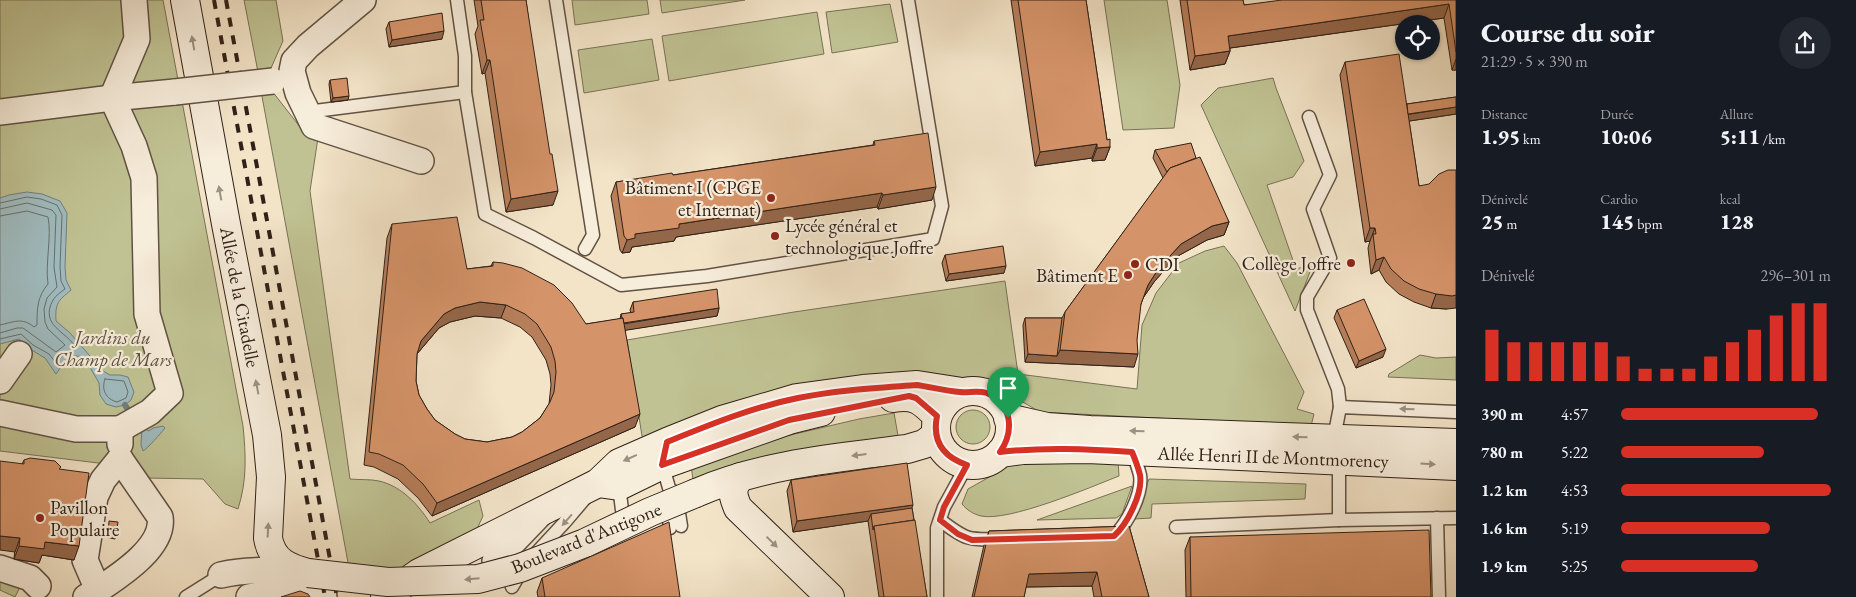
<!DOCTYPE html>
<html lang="fr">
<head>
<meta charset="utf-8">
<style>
	body { margin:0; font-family:"EB Garamond",serif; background:#242831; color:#f1f3f6; height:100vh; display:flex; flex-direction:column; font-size:19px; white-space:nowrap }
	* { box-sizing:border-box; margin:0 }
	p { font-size:16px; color:#9ea1a6 }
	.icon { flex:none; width:28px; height:28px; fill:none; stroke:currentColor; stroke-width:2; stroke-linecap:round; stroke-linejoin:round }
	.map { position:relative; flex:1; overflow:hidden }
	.drawer { display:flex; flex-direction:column; background:#171b24; width:400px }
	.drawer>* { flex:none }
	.controls { position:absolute; left:1395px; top:15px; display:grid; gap:10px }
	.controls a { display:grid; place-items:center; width:45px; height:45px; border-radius:50%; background:#171b24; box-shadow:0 1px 4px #0004; font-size:25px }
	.pin { position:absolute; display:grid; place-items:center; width:42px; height:42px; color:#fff; margin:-51px -21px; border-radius:50% 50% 50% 0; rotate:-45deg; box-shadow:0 0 5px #0007 }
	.pin .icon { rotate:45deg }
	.round { display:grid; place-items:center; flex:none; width:52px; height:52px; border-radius:26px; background:#242831 }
	.summary { display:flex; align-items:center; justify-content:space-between; height:85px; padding:0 25px }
	h1 { font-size:28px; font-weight:800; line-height:38px }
	.metrics { display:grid; grid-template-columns:repeat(3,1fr); gap:8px; height:85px; padding:5px 25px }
	.metrics div { display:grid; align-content:center }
	.metrics b { font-size:21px; font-weight:800 }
	.metrics small { font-size:14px; font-weight:400 }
	.metrics p { font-size:14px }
	.chart { height:140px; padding:10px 25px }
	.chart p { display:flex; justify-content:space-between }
	.chart svg { width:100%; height:90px; margin-top:5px; stroke:#d93025; stroke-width:6 }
	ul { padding:0 25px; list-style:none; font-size:16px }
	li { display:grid; grid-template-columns:80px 60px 1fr; align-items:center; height:38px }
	li i { height:12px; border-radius:6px; background:#d93025 }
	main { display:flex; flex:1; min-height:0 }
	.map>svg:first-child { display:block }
	.green { fill:#c0c293; stroke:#787256 }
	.water { fill:#a0bcc0; stroke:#737e7d }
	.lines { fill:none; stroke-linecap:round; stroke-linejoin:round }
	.shore { stroke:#686e6c; stroke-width:1 }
	.stream { stroke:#737e7d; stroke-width:6 }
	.lane-casing { stroke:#615244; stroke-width:15 }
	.street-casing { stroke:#615244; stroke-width:28 }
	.secondary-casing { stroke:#302118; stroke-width:30 }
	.lane { stroke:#f7eddb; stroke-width:12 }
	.street { stroke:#f7eddb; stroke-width:25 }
	.secondary { stroke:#f7eddb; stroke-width:28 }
	.rail { stroke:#302118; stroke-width:4; stroke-dasharray:9 9; stroke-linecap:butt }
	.street-bridge-casing { stroke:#615244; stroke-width:28; stroke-linecap:butt }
	.secondary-bridge-casing { stroke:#302118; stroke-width:30; stroke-linecap:butt }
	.street-bridge { stroke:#f7eddb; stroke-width:25 }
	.secondary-bridge { stroke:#f7eddb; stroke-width:28 }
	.wall { fill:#b77e5a; stroke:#302118; fill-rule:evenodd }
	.shaded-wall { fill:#95674a; stroke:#302118 }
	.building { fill:#d59369; stroke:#302118; fill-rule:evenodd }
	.oneway { fill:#9d9183 }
	.route-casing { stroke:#fff; stroke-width:10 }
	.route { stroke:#d93025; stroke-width:6 }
	.poi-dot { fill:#8f2418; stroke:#f7eddb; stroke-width:2 }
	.labels { text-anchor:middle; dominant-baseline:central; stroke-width:4.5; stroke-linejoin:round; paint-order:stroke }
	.poi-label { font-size:19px; fill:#302118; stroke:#f7eddb; text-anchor:end }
	.street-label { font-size:19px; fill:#302118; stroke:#f7eddb }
	.park-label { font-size:19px; font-style:italic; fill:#5b513d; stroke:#f7eddb }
</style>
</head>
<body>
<main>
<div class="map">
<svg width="1456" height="597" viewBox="0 0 1456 597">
	<rect width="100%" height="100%" fill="#f3e4c8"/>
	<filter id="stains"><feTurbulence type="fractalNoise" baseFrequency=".004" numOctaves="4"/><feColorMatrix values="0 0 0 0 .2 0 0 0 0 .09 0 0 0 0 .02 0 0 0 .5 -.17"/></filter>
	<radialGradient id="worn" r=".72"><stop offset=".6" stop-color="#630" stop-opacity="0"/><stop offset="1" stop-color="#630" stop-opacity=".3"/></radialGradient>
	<g class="green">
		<path d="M 0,0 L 163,0 L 243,426 C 246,456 247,480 238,509 L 225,504 L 203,479 L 146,478 L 131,467 L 0,451 Z"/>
		<path d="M 244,0 L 276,0 L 283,41 L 271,68 L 258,72 Z"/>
		<path d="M 572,0 L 647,0 L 649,14 L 575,25 Z"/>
		<path d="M 660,0 L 745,0 L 662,13 Z"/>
		<path d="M 1104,0 L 1167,0 L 1180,85 L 1174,128 L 1123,130 Z"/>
		<path d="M 890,4 L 898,42 L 832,53 L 826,12 Z"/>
		<path d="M 817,12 L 824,54 L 669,81 L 662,36 Z"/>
		<path d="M 652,39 L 659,80 L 584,93 L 578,50 Z"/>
		<path d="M 1273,78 L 1276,88 L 1304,161 L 1293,177 L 1267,185 L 1296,269 L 1313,264 L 1295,311 L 1201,105 L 1218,88 Z"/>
		<path d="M 261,91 L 272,91 L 300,127 L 319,131 L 310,191 L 350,479 C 359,480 370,479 379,481 C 401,486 418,504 430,523 L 479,500 L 483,516 L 475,533 L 402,572 L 349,568 Z"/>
		<path d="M 1224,246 L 1237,263 L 1304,392 L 1297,409 L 1314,414 L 1311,426 L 1040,412 L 1021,401 L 1002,386 L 983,378 L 944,379 L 645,443 L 642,436 L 627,340 L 794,312 L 1005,281 L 1018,374 L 1137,389 L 1142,325 L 1156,293 L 1179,263 L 1205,251 Z"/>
		<path d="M 1420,355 L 1436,358 L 1456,357 L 1456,380 L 1388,377 L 1389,374 Z"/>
		<circle cx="973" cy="427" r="17"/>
		<path d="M 894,413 L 899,441 L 693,480 L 691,465 L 760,442 L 859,419 Z"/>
		<path d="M 1118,460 L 1119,476 C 1091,487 1009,522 981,516 C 973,514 967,510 962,504 L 968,489 L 1016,462 Z"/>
		<path d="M 1149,479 L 1306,484 L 1305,499 L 1152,504 L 1151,518 L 1134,519 Z"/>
		<path d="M 1132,486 L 1122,514 L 1116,518 L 1037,520 Z"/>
		<path d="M 0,575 L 20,587 L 15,597 L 0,590 Z"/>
	</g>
	<g class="water">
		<path d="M 27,192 L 42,194 L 60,201 L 67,213 L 65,267 L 66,280 L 71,290 C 58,301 55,303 56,321 L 70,333 L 103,371 L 110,375 L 120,375 L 128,377 L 134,392 L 131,400 L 125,405 L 116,407 L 106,404 L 100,395 L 99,383 L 84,357 C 67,353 65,362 56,374 L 45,358 L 30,349 L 19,339 L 0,344 L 0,198 L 9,195 Z"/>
		<path d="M 163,426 L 165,428 C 162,432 147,449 143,451 L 141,445 L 142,427 L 149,431 L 153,428 Z"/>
	</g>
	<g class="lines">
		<g class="shore">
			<path d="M 0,203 L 27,197 L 41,199 L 57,205 L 62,215 L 60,267 L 61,281 L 65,289 C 61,292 56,295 53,300 C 39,326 67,331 76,348 L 65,353 L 56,363 L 49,354 L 33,345 L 21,334 L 0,339"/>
			<path d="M 0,209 L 27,203 L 52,210 L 56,215 L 54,267 L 57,287 L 47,298 L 44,309 L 45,322 L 48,329 L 65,345 L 56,352 L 23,328 L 17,328 L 0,333"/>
			<path d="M 0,216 L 27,211 L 48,217 C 52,236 45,263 48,284 C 37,297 37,309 37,325 L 34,327 C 22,317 14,322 0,325"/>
			<path d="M 105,379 L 124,381 L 128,392 L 126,398 L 117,402 C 106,399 101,390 105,379 Z"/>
		</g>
		<path class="stream" d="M 125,405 L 133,417"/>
		<defs>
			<g id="lane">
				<path d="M 457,0 L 465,56 L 465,92 L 485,214 L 534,238 L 621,285 L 707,276 L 933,239 L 942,206 L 908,0"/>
				<path d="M 556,0 L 593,235 L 585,249"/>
				<path d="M 307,112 L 465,92"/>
				<path d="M 1309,117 L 1330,175 L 1313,209 L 1330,258 L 1307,297 L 1307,310 L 1338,389 L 1340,407"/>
				<path d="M 1334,438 L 1340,407 L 1456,412"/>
				<path d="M 662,463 L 669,488 L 676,494 L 681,526"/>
				<path d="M 619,486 L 622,510"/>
				<path d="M 667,503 L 670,528"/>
				<path d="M 1437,518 L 1439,597"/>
				<path d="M 940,520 C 967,541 969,540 1002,539"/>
				<path d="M 1339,520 L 1339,461"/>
				<path d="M 1176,527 L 1339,520 L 1456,518"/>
				<path d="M 1110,536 L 1114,536 C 1127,524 1143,494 1140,475 C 1138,467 1135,459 1132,451"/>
				<path d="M 512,587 L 525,565 L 564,523 L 587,496"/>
				<path d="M 186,597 L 221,575"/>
				<path d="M 937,597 L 937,528 L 944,507 L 967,465"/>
			</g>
			<g id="street">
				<path d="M 363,0 L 308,46 L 294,61 L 292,71 L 298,93 L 314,126 L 421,161"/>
				<path d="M 0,112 L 112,98 L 175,92"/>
				<path d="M 0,381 L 19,354"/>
				<path d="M 0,413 L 76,429 L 120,429 L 120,444"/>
				<path d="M 120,429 L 150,412 L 170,393 L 147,314 L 144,178 L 134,146 L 112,98 L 137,39 L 134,0"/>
				<path d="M 495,561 L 540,514"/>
				<path d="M 0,568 L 30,578 L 38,586"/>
				<path d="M 221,575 C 249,568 277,571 306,573"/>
				<path d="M 98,590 C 119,576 165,547 160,517 L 120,459"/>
				<path d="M 86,597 L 98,590 L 85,560 L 95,497 L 103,480 L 120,459"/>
				<path d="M 249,597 C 273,591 299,593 324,597"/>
			</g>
			<g id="secondary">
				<path d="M 185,0 L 226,224 L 267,435 L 271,477 L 268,538 C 272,561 288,568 308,573"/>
				<circle cx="973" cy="428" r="37"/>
				<path d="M 893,398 C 915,394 922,401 937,416"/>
				<path d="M 1008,418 L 1047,427 L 1090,430 L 1456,443"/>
				<path d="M 1000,453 L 1023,450 L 1087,449 L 1456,466"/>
				<path d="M 740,477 C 731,489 732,494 738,508 L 830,597"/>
				<path d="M 598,483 L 619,486 L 662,465 L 789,420 L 821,412"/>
				<path d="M 696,493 C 763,464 836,458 907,449 L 924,444 L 936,435"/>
				<path d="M 385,597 L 419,573 L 598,483 L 619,463 L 667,442 L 722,420 L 797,398 L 863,389 L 917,385 L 962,392"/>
			</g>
		</defs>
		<use href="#lane" class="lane-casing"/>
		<use href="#street" class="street-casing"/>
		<use href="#secondary" class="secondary-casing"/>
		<use href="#lane" class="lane"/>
		<use href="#street" class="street"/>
		<use href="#secondary" class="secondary"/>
		<g class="rail">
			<path d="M 214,0 L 325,597"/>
			<path d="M 226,0 L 337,597"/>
		</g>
		<defs>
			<path id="street-bridge" d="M 175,92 L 273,81"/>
			<path id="secondary-bridge" d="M 308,573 L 388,582 L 478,579 L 520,568 L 585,543 L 650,512 L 696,493"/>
		</defs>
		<use href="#street-bridge" class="street-bridge-casing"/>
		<use href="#secondary-bridge" class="secondary-bridge-casing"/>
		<use href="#street-bridge" class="street-bridge"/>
		<use href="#secondary-bridge" class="secondary-bridge"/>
	</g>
	<g class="wall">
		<path d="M 474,0 L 526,0 L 553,205 L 506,212 L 485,73 L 482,74 L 475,34 L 478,26 Z"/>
		<path d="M 1011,0 L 1086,0 L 1107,140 L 1110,147 L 1105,160 L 1092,161 L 1092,158 L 1035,166 Z"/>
		<path d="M 1180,0 L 1243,0 L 1244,5 L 1456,0 L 1456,70 L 1452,70 L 1444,18 L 1230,48 L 1230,51 L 1225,64 L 1190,70 Z"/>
		<path d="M 389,22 L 442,39 L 389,47 L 386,29 Z"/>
		<path d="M 1345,62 L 1407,104 L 1456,97 L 1456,114 L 1409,121 L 1419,186 L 1447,309 L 1431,308 L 1414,302 L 1399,294 L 1386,282 L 1379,270 L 1371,274 L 1368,248 L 1370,241 L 1365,242 L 1340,75 Z"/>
		<path d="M 330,80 L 348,100 L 331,102 L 329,84 Z"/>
		<path d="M 874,141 L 932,200 L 878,209 L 877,207 L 676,237 L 674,241 L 632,247 L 630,252 L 622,253 L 620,250 L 611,196 L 616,182 L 673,175 L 873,145 Z"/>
		<path d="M 1155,150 L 1196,158 L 1229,222 L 1224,235 L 1207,240 L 1176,257 L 1154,282 L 1143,298 L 1140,306 L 1134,367 L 1025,362 L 1023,325 L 1025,318 L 1062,318 L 1065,312 L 1163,178 L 1153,158 Z"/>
		<path d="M 392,224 L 467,269 L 491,266 L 493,262 L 586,324 L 620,319 L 621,314 L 631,313 L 630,310 L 633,302 L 719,308 L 717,316 L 625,330 L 635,427 L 432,516 L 418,498 L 398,479 L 374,467 L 364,465 L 387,238 ZM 475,316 L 501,318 L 520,327 L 532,337 L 546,360 L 550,374 L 551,385 L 549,404 L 540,418 L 522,432 L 512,437 L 487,442 L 465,439 L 455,434 L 435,420 L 427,409 L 419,395 L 416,381 L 417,354 L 439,328 L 450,322 Z"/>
		<path d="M 945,255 L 1004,273 L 946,281 L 942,263 Z"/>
		<path d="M 1337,310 L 1383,357 L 1356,368 L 1334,318 Z"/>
		<path d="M 24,460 L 60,469 L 74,560 L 42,555 L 39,563 L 14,559 L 22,464 Z"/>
		<path d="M 791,480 L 912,508 L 927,597 L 879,597 L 868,521 L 793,532 L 787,491 Z"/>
		<path d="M 1129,526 L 1149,597 L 1094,597 L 1092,586 L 1026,587 L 1024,597 L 972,597 L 984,545 L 989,531 Z"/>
		<path d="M 1190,537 L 1431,597 L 1186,597 L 1185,550 Z"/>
		<path d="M 542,578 L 680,597 L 538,597 L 537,592 Z"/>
	</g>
	<g class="shaded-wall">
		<path d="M 1449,4 L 1444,18 L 1223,49 L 1228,36 Z"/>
		<path d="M 444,31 L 442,39 L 389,47 L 392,40 Z"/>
		<path d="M 1230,51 L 1225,64 L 1190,70 L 1195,56 Z"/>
		<path d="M 1456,59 L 1456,70 L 1452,70 Z"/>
		<path d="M 487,60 L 490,60 L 485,73 L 482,74 Z"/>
		<path d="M 349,96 L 348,100 L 331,102 L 333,98 Z"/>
		<path d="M 1456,107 L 1456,114 L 1403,122 L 1405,115 Z"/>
		<path d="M 1097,144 L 1092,158 L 1035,166 L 1040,152 Z"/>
		<path d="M 1110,147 L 1105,160 L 1092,161 L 1097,148 Z"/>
		<path d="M 936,187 L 932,200 L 878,209 L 883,195 Z"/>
		<path d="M 558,191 L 553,205 L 506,212 L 511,199 Z"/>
		<path d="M 882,193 L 877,207 L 676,237 L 674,241 L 632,247 L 630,252 L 622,253 L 627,240 L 635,234 L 679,224 Z"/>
		<path d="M 1229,222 L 1224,235 L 1207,240 L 1176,257 L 1154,282 L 1143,298 L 1136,317 L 1148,285 L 1159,268 L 1181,244 L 1212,226 Z"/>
		<path d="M 1370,228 L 1375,228 L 1370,241 L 1365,242 Z"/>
		<path d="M 1384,257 L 1379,270 L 1371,274 L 1376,260 Z"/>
		<path d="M 1006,266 L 1004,273 L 946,281 L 949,274 Z"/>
		<path d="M 1436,294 L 1456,295 L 1456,308 L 1447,309 L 1431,308 Z"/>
		<path d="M 480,302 L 506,305 L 501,318 L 475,316 L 450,322 L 439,328 L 416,355 L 421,341 L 444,314 L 455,308 Z"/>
		<path d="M 719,308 L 717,316 L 621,331 L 623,324 Z"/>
		<path d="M 1386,349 L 1383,357 L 1356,368 L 1359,361 Z"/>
		<path d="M 1060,350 L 1138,354 L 1134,367 L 1025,362 L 1028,354 L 1057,356 Z"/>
		<path d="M 640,414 L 635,427 L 432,516 L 437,503 Z"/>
		<path d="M 913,505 L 909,516 L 871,514 L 868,521 L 793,532 L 797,521 Z"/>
		<path d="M 108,534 L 116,535 L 115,539 L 106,537 Z"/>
		<path d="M 0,536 L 20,538 L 15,552 L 0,550 Z"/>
		<path d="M 45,542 L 79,546 L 74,560 L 42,555 L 39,563 L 14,559 L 19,546 Z"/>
		<path d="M 1097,572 L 1092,586 L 1024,587 L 1029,574 Z"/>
	</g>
	<g class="building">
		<path d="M 481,0 L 526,0 L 550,154 L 552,154 L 558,191 L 511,199 L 490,60 L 487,60 L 480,20 L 484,20 Z"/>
		<path d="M 1018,0 L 1086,0 L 1107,140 L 1110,139 L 1110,147 L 1097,148 L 1097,144 L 1040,152 Z"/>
		<path d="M 1187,0 L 1243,0 L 1244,5 L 1282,0 L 1456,0 L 1456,52 L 1449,4 L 1228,36 L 1230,51 L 1195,56 Z"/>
		<path d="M 442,13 L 444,31 L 392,40 L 389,22 Z"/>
		<path d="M 1399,54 L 1419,186 L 1429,184 L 1439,174 L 1448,170 L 1456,170 L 1456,295 L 1452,296 L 1436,294 L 1419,289 L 1404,281 L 1391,269 L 1384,257 L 1376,260 L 1373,234 L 1376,234 L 1375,228 L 1370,228 L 1345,62 Z"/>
		<path d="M 347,78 L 349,96 L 333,98 L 330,80 Z"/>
		<path d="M 1456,97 L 1456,107 L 1408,114 L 1407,104 Z"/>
		<path d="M 928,133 L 936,187 L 883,195 L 882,193 L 679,224 L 679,228 L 635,234 L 635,238 L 627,240 L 624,236 L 616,182 L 672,173 L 673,175 L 875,145 L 874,141 Z"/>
		<path d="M 1191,143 L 1196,158 L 1170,168 L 1167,172 L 1155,150 Z"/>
		<path d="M 1200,157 L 1229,222 L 1212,226 L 1181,244 L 1159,268 L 1148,285 L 1141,304 L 1137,340 L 1138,354 L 1060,350 L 1065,312 L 1170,168 Z"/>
		<path d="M 457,217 L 467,269 L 493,266 L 493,262 L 503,263 L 522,268 L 554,285 L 572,303 L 586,324 L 623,318 L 640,414 L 437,503 L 423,484 L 403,465 L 379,454 L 369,452 L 392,224 ZM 480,302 L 506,305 L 525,314 L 537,324 L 551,347 L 555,361 L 556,372 L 554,392 L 550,402 L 540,418 L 522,432 L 512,437 L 487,442 L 465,439 L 455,434 L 435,420 L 427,409 L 419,395 L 416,381 L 417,354 L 421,341 L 444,314 L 455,308 Z"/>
		<path d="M 1003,246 L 1006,266 L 949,274 L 945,255 Z"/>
		<path d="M 717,289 L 719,308 L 624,323 L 623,318 L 622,318 L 621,314 L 634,312 L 633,302 Z"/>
		<path d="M 1364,299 L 1386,349 L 1359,361 L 1337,310 Z"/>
		<path d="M 1025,318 L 1062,318 L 1057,356 L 1028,354 Z"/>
		<path d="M 30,458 L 55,461 L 61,467 L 59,469 L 89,473 L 79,546 L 45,542 L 44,549 L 19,546 L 20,538 L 0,536 L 0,461 L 24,464 L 24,460 Z"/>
		<path d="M 907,463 L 913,505 L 797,521 L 791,480 Z"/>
		<path d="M 912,508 L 914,520 L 874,526 L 873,530 L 871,514 Z"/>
		<path d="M 915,520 L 927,597 L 884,597 L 874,526 Z"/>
		<path d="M 109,521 L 118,522 L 116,535 L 108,534 Z"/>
		<path d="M 669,522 L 680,597 L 545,597 L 542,578 Z"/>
		<path d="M 1129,526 L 1149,597 L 1102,597 L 1097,572 L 1029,574 L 1024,597 L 974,597 L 989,531 Z"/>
		<path d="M 1429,530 L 1431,597 L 1191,597 L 1190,537 Z"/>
		<path d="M 300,591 L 308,594 L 310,597 L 281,597 Z"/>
	</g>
	<defs><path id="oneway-solid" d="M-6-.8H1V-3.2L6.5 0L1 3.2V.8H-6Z" transform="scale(1.25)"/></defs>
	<g class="oneway">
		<use href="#oneway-solid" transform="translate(193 43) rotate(-100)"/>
		<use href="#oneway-solid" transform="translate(220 193) rotate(-100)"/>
		<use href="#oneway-solid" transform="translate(257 387) rotate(-101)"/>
		<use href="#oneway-solid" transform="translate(1407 409) rotate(-178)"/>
		<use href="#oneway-solid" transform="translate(1137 431) rotate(-178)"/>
		<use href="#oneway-solid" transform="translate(1300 437) rotate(-179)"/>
		<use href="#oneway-solid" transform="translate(859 455) rotate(173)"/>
		<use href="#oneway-solid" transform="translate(630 458) rotate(156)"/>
		<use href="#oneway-solid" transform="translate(1428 464) rotate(3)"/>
		<use href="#oneway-solid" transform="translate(567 520) rotate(131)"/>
		<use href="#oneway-solid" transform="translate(268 530) rotate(-87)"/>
		<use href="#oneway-solid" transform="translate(772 542) rotate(44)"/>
		<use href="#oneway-solid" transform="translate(472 579) rotate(175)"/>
	</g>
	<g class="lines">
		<defs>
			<path id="route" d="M 917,385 C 931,387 945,391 960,392 C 969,393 977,390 987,393 C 1013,404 1014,432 1000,452 C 1044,447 1088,449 1132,452 C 1135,459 1138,467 1140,475 C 1143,494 1127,524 1114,536 L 972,540 L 958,534 L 940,520 L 944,507 L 967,465 C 943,457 932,441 937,416 L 916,398 L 909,396 L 789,420 L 662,465 L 667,442 C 709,425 753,407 798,398 C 837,390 877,388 917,385 Z"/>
		</defs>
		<use href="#route" class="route-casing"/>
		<use href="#route" class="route"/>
	</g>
	<g class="poi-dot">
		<circle cx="771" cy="198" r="5"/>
		<circle cx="775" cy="236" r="5"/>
		<circle cx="1351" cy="263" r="5"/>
		<circle cx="1135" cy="264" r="5"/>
		<circle cx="1128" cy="275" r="5"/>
		<circle cx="40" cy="518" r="5"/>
	</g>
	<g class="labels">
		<g class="poi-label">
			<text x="761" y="187">Bâtiment I (CPGE<tspan x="761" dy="22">et Internat)</tspan></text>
			<text x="785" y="225" text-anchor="start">Lycée général et<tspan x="785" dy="22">technologique Joffre</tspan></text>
			<text x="1341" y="263">Collège Joffre</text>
			<text x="1145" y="264" text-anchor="start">CDI</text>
			<text x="1118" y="275">Bâtiment E</text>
			<text x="50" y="507" text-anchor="start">Pavillon<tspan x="50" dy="22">Populaire</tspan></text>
		</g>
		<g class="street-label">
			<text transform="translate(240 297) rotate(79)">Allée de la Citadelle</text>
			<text transform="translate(1273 457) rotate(2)">Allée Henri II de Montmorency</text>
			<text transform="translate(586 538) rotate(-22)">Boulevard d'Antigone</text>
		</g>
		<g class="park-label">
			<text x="113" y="337">Jardins du<tspan x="113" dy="22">Champ de Mars</tspan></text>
		</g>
	</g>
	<rect width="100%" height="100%" filter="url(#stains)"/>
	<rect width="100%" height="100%" fill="url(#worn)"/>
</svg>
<div class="controls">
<a><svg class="icon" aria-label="locate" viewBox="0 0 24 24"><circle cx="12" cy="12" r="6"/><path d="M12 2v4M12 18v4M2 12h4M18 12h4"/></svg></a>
</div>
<div class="pin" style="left:1008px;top:418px;background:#1e9e55"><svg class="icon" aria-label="arrive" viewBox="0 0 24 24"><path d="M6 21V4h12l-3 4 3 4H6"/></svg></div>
</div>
<section class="drawer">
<div class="summary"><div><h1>Course du soir</h1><p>21:29 · 5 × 390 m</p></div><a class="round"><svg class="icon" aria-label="share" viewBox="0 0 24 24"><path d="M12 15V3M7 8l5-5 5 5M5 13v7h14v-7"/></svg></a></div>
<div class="metrics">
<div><p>Distance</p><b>1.95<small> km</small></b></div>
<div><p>Durée</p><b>10:06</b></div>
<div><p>Allure</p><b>5:11<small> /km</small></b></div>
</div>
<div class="metrics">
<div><p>Dénivelé</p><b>25<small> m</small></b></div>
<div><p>Cardio</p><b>145<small> bpm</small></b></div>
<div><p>kcal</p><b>128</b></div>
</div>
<div class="chart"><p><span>Dénivelé</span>296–301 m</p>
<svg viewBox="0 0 160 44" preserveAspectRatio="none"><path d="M5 44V19M15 44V25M25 44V25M35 44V25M45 44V25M55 44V25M65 44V32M75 44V38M85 44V38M95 44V38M105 44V32M115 44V25M125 44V19M135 44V12M145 44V6M155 44V6"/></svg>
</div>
<ul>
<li><b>390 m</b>4:57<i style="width:94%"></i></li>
<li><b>780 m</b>5:22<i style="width:68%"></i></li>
<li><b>1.2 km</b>4:53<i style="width:100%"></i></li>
<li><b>1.6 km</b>5:19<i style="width:71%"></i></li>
<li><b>1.9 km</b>5:25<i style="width:65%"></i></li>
</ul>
</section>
</main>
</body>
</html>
